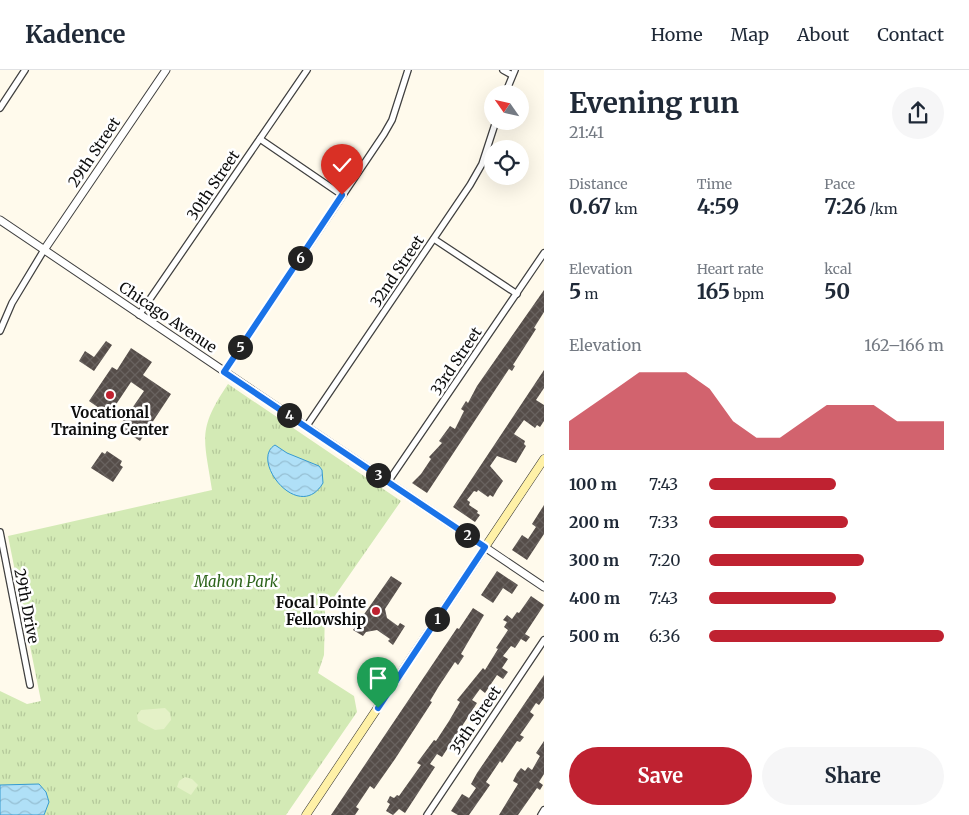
<!DOCTYPE html>
<html lang="en">
<head>
<meta charset="utf-8">
<style>
	body { margin:0; font-family:Merriweather,serif; background:#f6f6f7; color:#1f2937; height:100vh; display:flex; flex-direction:column; font-size:19px; white-space:nowrap }
	* { box-sizing:border-box; margin:0 }
	p { font-size:16px; color:#747a83 }
	.icon { flex:none; width:28px; height:28px; fill:none; stroke:currentColor; stroke-width:2; stroke-linecap:round; stroke-linejoin:round }
	.map { position:relative; flex:1; overflow:hidden }
	.panel { display:flex; flex-direction:column; background:#fff; width:425px }
	.panel>* { flex:none }
	.needle { width:32px; rotate:304deg }
	.fabs { position:absolute; left:484px; top:15px; display:grid; gap:10px }
	.fabs a { display:grid; place-items:center; width:45px; height:45px; border-radius:50%; background:#fff; box-shadow:0 5px 20px #0002; font-size:25px }
	.pin { position:absolute; display:grid; place-items:center; width:42px; height:42px; color:#fff; margin:-51px -21px; border-radius:50% 50% 50% 0; rotate:-45deg; box-shadow:0 0 5px #0007 }
	.pin .icon { rotate:45deg }
	.km { position:absolute; width:25px; height:25px; margin:-12px; border-radius:50%; background:#222; color:#fff; font-size:14px; line-height:25px; text-align:center }
	.round { display:grid; place-items:center; flex:none; width:52px; height:52px; border-radius:26px; background:#f6f6f7 }
	.summary { display:flex; align-items:center; justify-content:space-between; height:85px; padding:0 25px }
	h1 { font-size:28px; font-weight:700; line-height:38px }
	.figures { display:grid; grid-template-columns:repeat(3,1fr); gap:8px; height:85px; padding:5px 25px }
	.figures div { display:grid; align-content:center }
	.figures b { font-size:21px; font-weight:700 }
	.figures small { font-size:14px; font-weight:400 }
	.figures p { font-size:14px }
	.chart { height:140px; padding:10px 25px }
	.chart p { display:flex; justify-content:space-between }
	.chart svg { width:100%; height:90px; margin-top:5px; fill:#bf2231; opacity:.7 }
	.action { display:flex; gap:10px; margin-top:auto; padding:10px 25px }
	.action a { flex:1; height:58px; border-radius:30px; background:#bf2231; color:#fff; font-size:20px; font-weight:700; line-height:58px; text-align:center }
	.action a+a { background:#f6f6f7; color:#1f2937 }
	ul { padding:0 25px; list-style:none; font-size:16px }
	li { display:grid; grid-template-columns:80px 60px 1fr; align-items:center; height:38px }
	li i { height:12px; border-radius:6px; background:#bf2231 }
	header { display:flex; align-items:center; gap:30px; box-sizing:border-box; height:70px; padding:0 25px; background:#fff; border-bottom:1px solid #e0e1e3 }
	header strong { font-size:24px }
	nav { display:flex; gap:28px; margin-inline-start:auto; font-size:18px }
	main { display:flex; flex:1; min-height:0 }
	.map>svg:first-child { display:block }
	.grass { fill:url(#grass-tufts) }
	.pitch { fill:#e4f1c7 }
	.water { fill:url(#water-waves); stroke:#359ad0 }
	.building { fill:url(#building-cross-hatch) }
	.lines { fill:none; stroke-linecap:round; stroke-linejoin:round }
	.minor-casing { stroke:#404040; stroke-width:8 }
	.tertiary-casing { stroke:#404040; stroke-width:9 }
	.secondary-casing { stroke:#2f2f2f; stroke-width:9 }
	.minor { stroke:#fff; stroke-width:5.5 }
	.tertiary { stroke:#fff; stroke-width:7 }
	.secondary { stroke:#fff1a7; stroke-width:8 }
	.route-casing { stroke:#fff; stroke-width:10 }
	.route { stroke:#1a73e8; stroke-width:6 }
	.poi-dot { fill:#bf2231; stroke:#fff; stroke-width:2 }
	.labels { text-anchor:middle; dominant-baseline:central; stroke-width:5; stroke-linejoin:round; paint-order:stroke }
	.street-label { font-size:15px; fill:#0d0d0d; stroke:#fff }
	.poi-label { font-size:15px; font-weight:bold; fill:#0d0d0d; stroke:#fff }
	.park-label { font-size:15px; font-style:italic; fill:#2e651c; stroke:#fff }
</style>
</head>
<body>
<header>
<strong>Kadence</strong>
<nav><a>Home</a><a>Map</a><a>About</a><a>Contact</a></nav>
</header>
<main>
<div class="map">
<svg width="544" height="745" viewBox="0 0 544 745">
	<defs>
		<pattern id="grass-tufts" width="24" height="20" patternUnits="userSpaceOnUse" patternTransform="scale(1.25)"><rect width="24" height="20" fill="#d3eab5"/><path d="M3 7l-1-3M5 7V3M7 7l1-3M15 17l-1-3M17 17v-4M19 17l1-3" fill="none" stroke="#b4c89a"/></pattern>
		<pattern id="water-waves" width="16" height="10" patternUnits="userSpaceOnUse" patternTransform="scale(1.25)"><rect width="16" height="10" fill="#b0e0f7"/><path d="M0 5q4-4 8 0t8 0" fill="none" stroke="#96bfd3"/></pattern>
		<pattern id="building-cross-hatch" width="8" height="8" patternUnits="userSpaceOnUse" patternTransform="scale(1.25)"><rect width="8" height="8" fill="#554d49"/><path d="M0 0l8 8M0 8l8-8" fill="none" stroke="#68625f"/></pattern>
	</defs>
	<rect width="100%" height="100%" fill="#fffaec"/>
	<path class="grass" d="M 228,314 L 401,431 L 325,540 L 324,585 L 318,603 L 354,626 L 357,642 L 286,745 L 0,745 L 0,621 L 27,634 L 41,631 L 8,466 L 212,420 C 204,368 197,360 228,314 Z"/>
	<g class="pitch">
		<path d="M 165,638 L 170,643 L 171,650 L 164,659 L 155,660 L 138,651 L 137,645 L 141,640 Z"/>
		<path d="M 185,707 L 192,709 L 198,715 L 191,725 L 177,717 L 179,711 Z"/>
	</g>
	<g class="water">
		<path d="M 275,375 L 287,383 L 319,396 L 322,400 L 323,413 C 299,454 249,390 275,375 Z"/>
		<path d="M 39,714 L 46,722 L 49,732 L 44,745 L 0,745 L 0,715 Z"/>
	</g>
	<g class="building">
		<path d="M 544,220 L 544,242 L 534,258 L 536,259 L 513,295 L 515,296 L 512,301 L 509,299 L 427,423 L 412,413 L 421,404 L 431,389 L 429,387 L 442,373 L 439,371 L 450,356 L 455,359 L 464,341 L 461,339 L 466,331 L 468,333 L 477,316 Z"/>
		<path d="M 106,271 L 112,275 L 94,301 L 79,291 L 85,281 L 94,287 Z"/>
		<path d="M 131,278 L 152,292 L 143,305 L 171,324 L 140,371 L 119,357 L 144,321 L 131,312 L 109,345 L 89,331 L 112,297 L 117,300 Z"/>
		<path d="M 544,300 L 544,318 L 536,330 L 544,335 L 544,351 L 540,357 L 537,355 L 535,358 L 524,350 L 516,361 L 514,364 L 525,371 L 524,374 L 526,376 L 516,393 L 497,386 L 490,396 L 503,411 L 497,420 L 493,427 L 490,425 L 488,427 L 478,420 L 477,422 L 474,421 L 467,430 L 470,432 L 469,435 L 478,441 L 477,443 L 480,445 L 475,452 L 453,437 Z"/>
		<path d="M 107,381 L 122,391 L 120,395 L 123,397 L 113,412 L 91,398 L 102,382 L 105,384 Z"/>
		<path d="M 544,435 L 544,464 L 527,490 L 512,480 L 522,465 L 528,469 L 536,457 L 532,454 Z"/>
		<path d="M 497,501 L 518,515 L 512,524 L 503,518 L 493,533 L 481,525 Z"/>
		<path d="M 391,506 L 402,513 L 385,539 L 387,548 L 398,556 L 400,553 L 405,556 L 393,575 L 388,571 L 390,569 L 377,560 L 366,562 L 363,566 L 353,560 Z"/>
		<path d="M 531,526 L 544,535 L 525,564 L 530,567 L 526,572 L 521,569 L 515,578 L 511,576 L 503,586 L 508,589 L 502,598 L 508,602 L 503,609 L 497,605 L 485,623 L 480,619 L 472,630 L 477,633 L 442,687 L 437,684 L 430,694 L 435,697 L 405,743 L 399,739 L 393,745 L 386,741 L 390,734 L 387,732 L 390,726 L 394,728 L 397,725 L 399,726 L 421,695 L 417,693 L 434,670 L 436,671 L 449,651 L 460,632 L 457,630 L 483,598 L 485,600 L 498,579 L 496,578 L 508,560 L 504,557 L 507,552 L 503,550 L 507,545 L 512,549 L 517,542 L 519,543 Z"/>
		<path d="M 473,538 L 484,545 L 461,584 L 464,586 L 458,595 L 455,592 L 439,616 L 430,631 L 432,632 L 395,689 L 374,719 L 370,716 L 356,737 L 359,739 L 355,745 L 331,745 L 457,558 L 459,559 Z"/>
		<path d="M 544,605 L 544,628 L 539,635 L 536,633 L 530,642 L 534,645 L 520,665 L 524,667 L 520,672 L 517,671 L 502,693 L 500,691 L 486,712 L 490,715 L 469,745 L 458,745 L 451,741 L 462,724 L 469,728 L 476,718 L 471,714 L 477,703 Z"/>
		<path d="M 544,671 L 544,704 L 539,712 L 543,715 L 540,720 L 537,718 L 518,745 L 499,745 L 518,714 L 513,711 L 517,703 L 521,698 L 525,701 L 528,697 L 532,700 L 540,686 L 536,683 Z"/>
	</g>
	<g class="lines">
		<defs>
			<g id="minor">
				<path d="M 503,0 L 512,5"/>
				<path d="M 505,24 L 515,0"/>
				<path d="M 0,38 L 25,0"/>
				<path d="M 260,69 L 342,125"/>
				<path d="M 434,169 L 517,224"/>
				<path d="M 139,245 L 307,0"/>
				<path d="M 0,261 L 12,233 L 44,180"/>
				<path d="M 224,302 L 384,64 L 392,50 L 408,0"/>
				<path d="M 306,357 L 470,115 L 482,94 L 496,51"/>
				<path d="M 388,412 L 544,183"/>
				<path d="M 0,462 L 30,615"/>
				<path d="M 427,745 L 544,570"/>
				<path d="M 541,745 L 544,740"/>
			</g>
			<g id="tertiary">
				<path d="M 0,150 L 544,517"/>
				<path d="M 44,180 L 166,0"/>
			</g>
			<path id="secondary" d="M 306,745 L 544,389"/>
		</defs>
		<use href="#minor" class="minor-casing"/>
		<use href="#tertiary" class="tertiary-casing"/>
		<use href="#secondary" class="secondary-casing"/>
		<use href="#minor" class="minor"/>
		<use href="#tertiary" class="tertiary"/>
		<use href="#secondary" class="secondary"/>
	</g>
	<g class="lines">
		<defs>
			<path id="route" d="M 342,125 L 224,302 L 485,477 L 378,638"/>
		</defs>
		<use href="#route" class="route-casing"/>
		<use href="#route" class="route"/>
	</g>
	<g class="poi-dot">
		<circle cx="110" cy="325" r="5"/>
		<circle cx="376" cy="541" r="5"/>
	</g>
	<g class="labels">
		<g class="street-label">
			<text transform="translate(94 82) rotate(-56)">29th Street</text>
			<text transform="translate(213 115) rotate(-56)">30th Street</text>
			<text transform="translate(397 201) rotate(-56)">32nd Street</text>
			<text transform="translate(168 247) rotate(34)">Chicago Avenue</text>
			<text transform="translate(456 291) rotate(-56)">33rd Street</text>
			<text transform="translate(27 536) rotate(79)">29th Drive</text>
			<text transform="translate(475 650) rotate(-56)">35th Street</text>
		</g>
		<g class="poi-label">
			<text x="110" y="342">Vocational<tspan x="110" dy="17">Training Center</tspan></text>
			<text x="366" y="532" text-anchor="end">Focal Pointe<tspan x="366" dy="17">Fellowship</tspan></text>
		</g>
		<g class="park-label">
			<text x="236" y="511">Mahon Park</text>
		</g>
	</g>
</svg>
<div class="fabs">
<a><svg class="needle" viewBox="-14 -14 28 28"><path d="M0-13l5 13h-10z" fill="#e53935"/><path d="M0 13l5-13h-10z" fill="#747a83"/></svg></a>
<a><svg class="icon" aria-label="locate" viewBox="0 0 24 24"><circle cx="12" cy="12" r="6"/><path d="M12 2v4M12 18v4M2 12h4M18 12h4"/></svg></a>
</div>
<div class="pin" style="left:378px;top:638px;background:#1e9e55"><svg class="icon" aria-label="arrive" viewBox="0 0 24 24"><path d="M6 21V4h12l-3 4 3 4H6"/></svg></div>
<div class="pin" style="left:342px;top:125px;background:#d93025"><svg class="icon" aria-label="check" viewBox="0 0 24 24"><path d="M5 12l5 5 9-10"/></svg></div>
<b class="km" style="left:437px;top:549px">1</b>
<b class="km" style="left:467px;top:465px">2</b>
<b class="km" style="left:378px;top:405px">3</b>
<b class="km" style="left:289px;top:345px">4</b>
<b class="km" style="left:240px;top:277px">5</b>
<b class="km" style="left:300px;top:188px">6</b>
</div>
<section class="panel">
<div class="summary"><div><h1>Evening run</h1><p>21:41</p></div><a class="round"><svg class="icon" aria-label="share" viewBox="0 0 24 24"><path d="M12 15V3M7 8l5-5 5 5M5 13v7h14v-7"/></svg></a></div>
<div class="figures">
<div><p>Distance</p><b>0.67<small> km</small></b></div>
<div><p>Time</p><b>4:59</b></div>
<div><p>Pace</p><b>7:26<small> /km</small></b></div>
</div>
<div class="figures">
<div><p>Elevation</p><b>5<small> m</small></b></div>
<div><p>Heart rate</p><b>165<small> bpm</small></b></div>
<div><p>kcal</p><b>50</b></div>
</div>
<div class="chart"><p><span>Elevation</span>162–166 m</p>
<svg viewBox="0 0 160 44" preserveAspectRatio="none"><path d="M0 44V30L10 22L20 14L30 6L40 6L50 6L60 14L70 30L80 38L90 38L100 30L110 22L120 22L130 22L140 30L150 30L160 30V44z"/></svg>
</div>
<ul>
<li><b>100 m</b>7:43<i style="width:54%"></i></li>
<li><b>200 m</b>7:33<i style="width:59%"></i></li>
<li><b>300 m</b>7:20<i style="width:66%"></i></li>
<li><b>400 m</b>7:43<i style="width:54%"></i></li>
<li><b>500 m</b>6:36<i style="width:100%"></i></li>
</ul>
<div class="action"><a>Save</a><a>Share</a></div>
</section>
</main>
</body>
</html>
